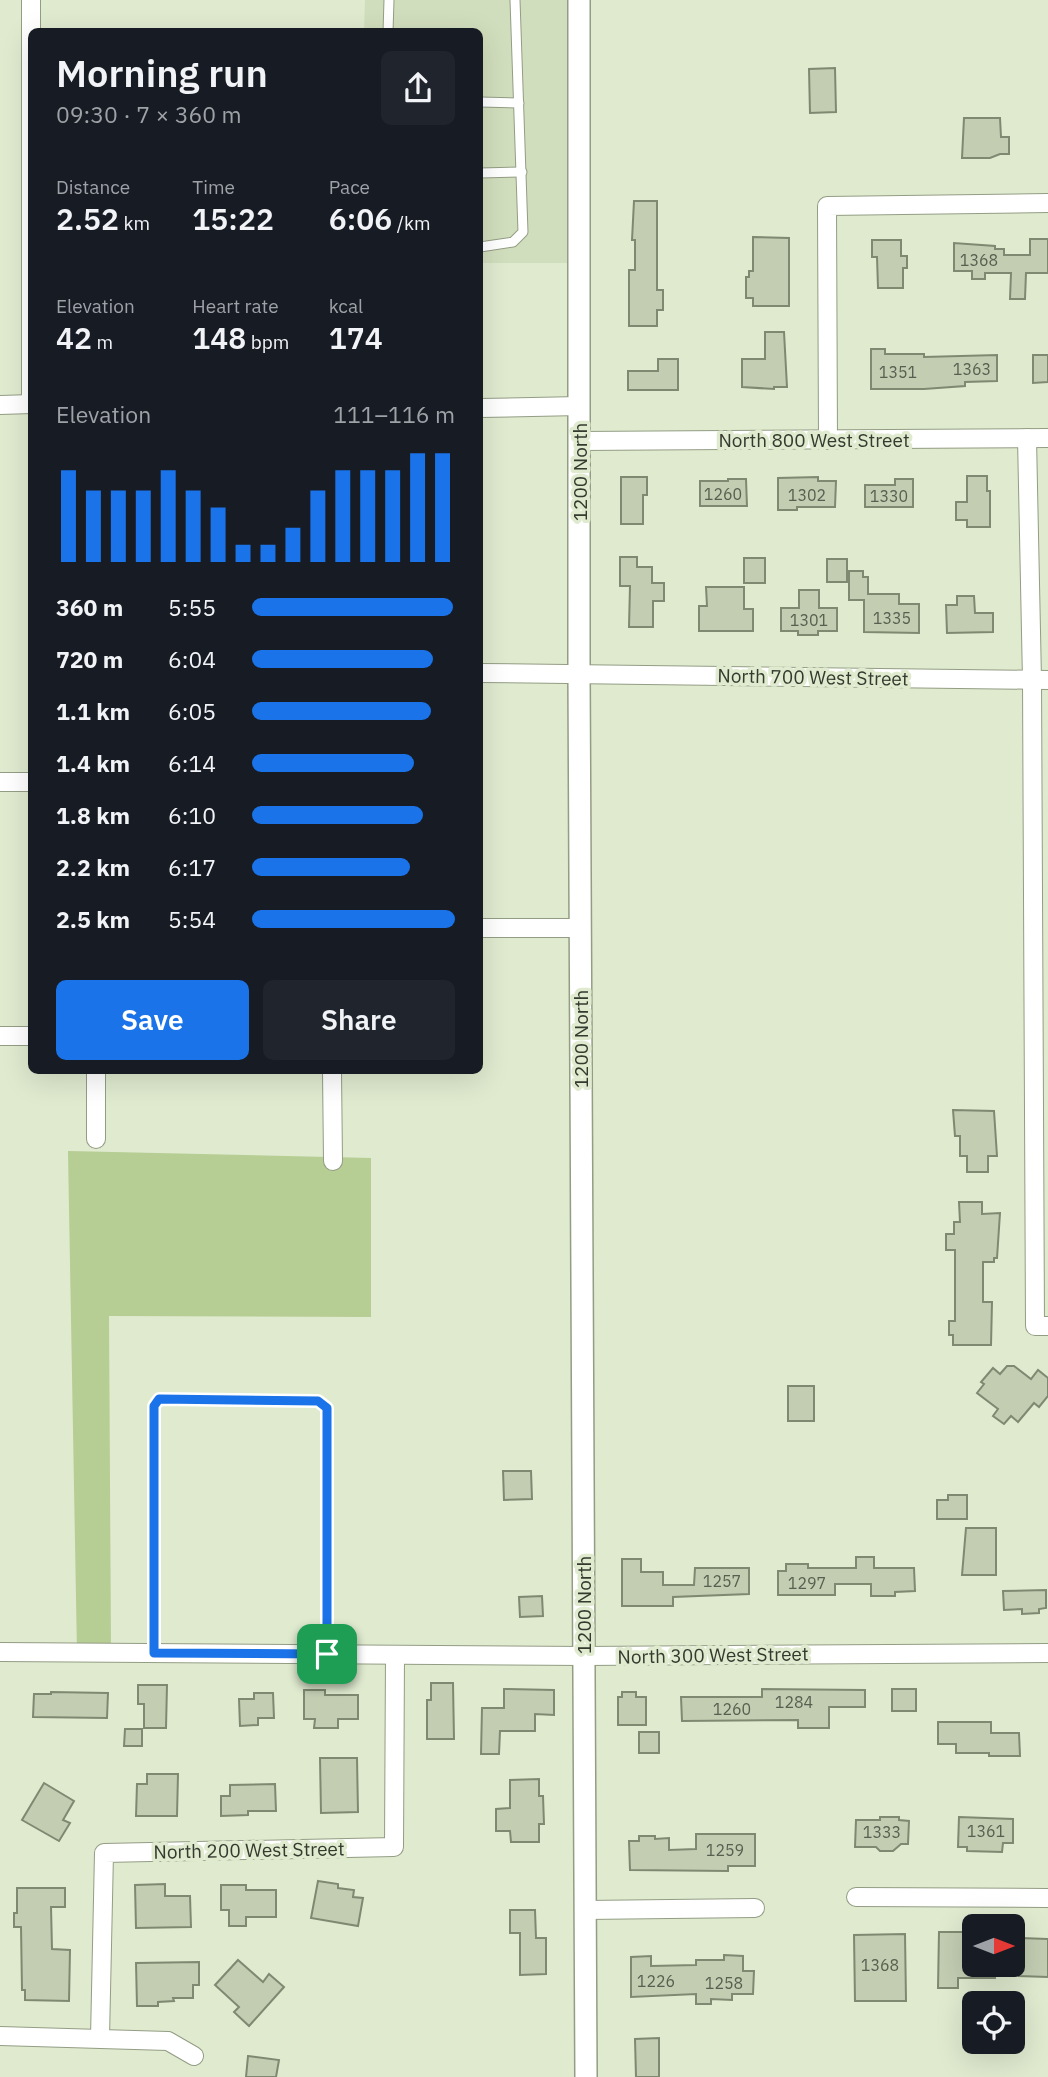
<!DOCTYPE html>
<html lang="en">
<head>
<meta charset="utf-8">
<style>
	body { margin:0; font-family:"IBM Plex Sans",sans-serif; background:#20242c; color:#f1f3f6; height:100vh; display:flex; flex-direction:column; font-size:26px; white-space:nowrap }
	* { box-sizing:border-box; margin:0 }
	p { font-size:23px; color:#9ea1a6 }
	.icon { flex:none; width:38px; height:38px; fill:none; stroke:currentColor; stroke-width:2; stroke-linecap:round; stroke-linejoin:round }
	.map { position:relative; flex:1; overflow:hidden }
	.sheet { position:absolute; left:28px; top:28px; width:455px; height:1046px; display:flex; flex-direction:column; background:#171b24; border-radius:10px; box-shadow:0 7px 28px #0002 }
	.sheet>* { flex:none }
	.needle { width:46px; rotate:90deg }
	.tools { position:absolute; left:962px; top:1914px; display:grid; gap:14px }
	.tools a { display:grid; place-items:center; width:63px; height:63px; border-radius:10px; background:#171b24; box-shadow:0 7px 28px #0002; font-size:35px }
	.pin { position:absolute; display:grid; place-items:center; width:60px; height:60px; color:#fff; margin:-30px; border-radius:14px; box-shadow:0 4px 10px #0006 }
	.round { display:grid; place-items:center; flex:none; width:74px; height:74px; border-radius:10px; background:#20242c }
	.headline { display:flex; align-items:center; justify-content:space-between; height:119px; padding:0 28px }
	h1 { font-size:38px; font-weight:600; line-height:52px }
	.metrics { display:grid; grid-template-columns:repeat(3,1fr); gap:10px; height:119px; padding:7px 28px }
	.metrics div { display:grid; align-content:center }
	.metrics b { font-size:30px; font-weight:600 }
	.metrics small { font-size:19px; font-weight:400 }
	.metrics p { font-size:19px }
	.chart { height:196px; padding:14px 28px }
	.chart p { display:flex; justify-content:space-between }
	.chart svg { width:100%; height:126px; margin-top:7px; stroke:#1a73e8; stroke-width:6 }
	.action { display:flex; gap:14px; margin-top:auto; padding:14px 28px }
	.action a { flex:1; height:80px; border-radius:10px; background:#1a73e8; color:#fff; font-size:28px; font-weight:600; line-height:80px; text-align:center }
	.action a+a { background:#20242c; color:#f1f3f6 }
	ul { padding:0 28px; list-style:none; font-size:23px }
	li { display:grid; grid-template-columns:112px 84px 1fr; align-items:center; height:52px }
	li i { height:18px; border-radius:9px; background:#1a73e8 }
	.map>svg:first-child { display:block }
	.built { fill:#d1debd }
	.green { fill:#b6cd93 }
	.building { fill:#c2cdb2; stroke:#7f8971; stroke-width:2 }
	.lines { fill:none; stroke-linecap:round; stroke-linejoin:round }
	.service-casing { stroke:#939d84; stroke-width:11 }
	.minor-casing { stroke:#939d84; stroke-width:20 }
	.tertiary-casing { stroke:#939d84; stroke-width:24 }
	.service { stroke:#fff; stroke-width:9 }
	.minor { stroke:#fff; stroke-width:18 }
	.tertiary { stroke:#fff; stroke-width:21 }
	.route-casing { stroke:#fff; stroke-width:14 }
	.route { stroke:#1a73e8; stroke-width:9 }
	.labels { text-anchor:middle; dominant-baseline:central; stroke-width:7; stroke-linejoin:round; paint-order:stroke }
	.number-label { font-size:16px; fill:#585f50 }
	.street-label { font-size:19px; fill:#353a2f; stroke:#dfeacf }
</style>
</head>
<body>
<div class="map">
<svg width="1048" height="2077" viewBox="0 0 1048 2077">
	<rect width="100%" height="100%" fill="#dfeacf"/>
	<path class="built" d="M 365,0 L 579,0 L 580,263 L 480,263 L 480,32 L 364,32 Z"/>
	<path class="green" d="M 68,1151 L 371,1158 L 371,1317 L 109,1316 L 111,1653 L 77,1653 Z"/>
	<g class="building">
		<path d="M 835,68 L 836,112 L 810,113 L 809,69 Z"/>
		<path d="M 964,118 L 1000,118 L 1001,137 L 1009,137 L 1009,154 L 1000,154 L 990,158 L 962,158 Z"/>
		<path d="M 634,201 L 657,201 L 657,290 L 663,290 L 663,310 L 657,310 L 657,326 L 629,326 L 629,270 L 635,270 L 635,240 L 632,240 Z"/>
		<path d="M 753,237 L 789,238 L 789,306 L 753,306 L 753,298 L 746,298 L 746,277 L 749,277 L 749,271 L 753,271 Z"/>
		<path d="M 1030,239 L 1048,239 L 1048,273 L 1026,273 L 1025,299 L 1010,299 L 1011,273 L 985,273 L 985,279 L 972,279 L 972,271 L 954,271 L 954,243 L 995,246 L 995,249 L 1004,249 L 1004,255 L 1030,255 Z"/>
		<path d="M 872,240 L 901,240 L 901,256 L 907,256 L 907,268 L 903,268 L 903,288 L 878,288 L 877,257 L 872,257 Z"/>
		<path d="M 765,332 L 784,332 L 787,387 L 774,387 L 774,389 L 742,387 L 742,359 L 765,359 Z"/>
		<path d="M 871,349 L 885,349 L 885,354 L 924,354 L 924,357 L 997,355 L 997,381 L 965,382 L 965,386 L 924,389 L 871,389 Z"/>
		<path d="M 1033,355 L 1048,355 L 1048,382 L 1033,383 Z"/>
		<path d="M 658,359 L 678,359 L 678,390 L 628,390 L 628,371 L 658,371 Z"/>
		<path d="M 967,476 L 987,476 L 987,491 L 990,491 L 990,527 L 967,527 L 967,520 L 956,520 L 956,502 L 967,502 Z"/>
		<path d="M 621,477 L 647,477 L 647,495 L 643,495 L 643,524 L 621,524 Z"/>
		<path d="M 818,477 L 818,481 L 836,481 L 835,507 L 797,507 L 797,510 L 778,510 L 778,478 Z"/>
		<path d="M 728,479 L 746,479 L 747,506 L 700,506 L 700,481 L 728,481 Z"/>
		<path d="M 895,479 L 913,479 L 913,507 L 865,507 L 865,485 L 895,485 Z"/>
		<path d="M 620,557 L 637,557 L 637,567 L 652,567 L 652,583 L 664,583 L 664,601 L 653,601 L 653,627 L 629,627 L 630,586 L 620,586 Z"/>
		<rect x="744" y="558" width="21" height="25"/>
		<rect x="827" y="559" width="20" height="23"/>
		<path d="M 849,571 L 863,571 L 863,577 L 868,577 L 868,594 L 899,594 L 899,604 L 919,604 L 919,633 L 864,632 L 864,600 L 849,600 Z"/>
		<path d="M 706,587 L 744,587 L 744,609 L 753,609 L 753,631 L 699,631 L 699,606 L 707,606 Z"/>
		<path d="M 799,590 L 819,590 L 819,608 L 837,608 L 837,631 L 818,631 L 818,635 L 798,635 L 798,631 L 781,631 L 781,608 L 799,608 Z"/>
		<path d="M 957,596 L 974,596 L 975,613 L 993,613 L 993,632 L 947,633 L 946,605 L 957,605 Z"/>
		<path d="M 953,1110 L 994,1111 L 997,1156 L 988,1156 L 988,1172 L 967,1172 L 967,1156 L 960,1156 L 960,1136 L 955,1136 Z"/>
		<path d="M 959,1202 L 982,1202 L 982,1214 L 1000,1213 L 997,1258 L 994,1258 L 994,1262 L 983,1262 L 983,1302 L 992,1302 L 991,1345 L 953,1345 L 953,1335 L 949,1335 L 949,1321 L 955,1321 L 955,1250 L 946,1250 L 946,1234 L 954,1234 L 954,1222 L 960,1222 Z"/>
		<path d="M 1007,1366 L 1014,1366 L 1031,1379 L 1038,1370 L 1048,1378 L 1048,1396 L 1039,1407 L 1034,1403 L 1018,1422 L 1011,1416 L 1004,1424 L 993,1416 L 998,1409 L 977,1393 L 984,1384 L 981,1382 L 993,1368 L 1000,1374 Z"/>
		<rect x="788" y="1386" width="26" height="35"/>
		<path d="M 503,1471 L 531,1471 L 532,1499 L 504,1500 Z"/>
		<path d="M 948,1495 L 967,1495 L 967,1519 L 937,1519 L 937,1500 L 948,1500 Z"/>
		<path d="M 966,1528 L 996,1528 L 996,1575 L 962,1575 Z"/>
		<path d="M 856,1557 L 874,1557 L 874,1568 L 914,1568 L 915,1591 L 895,1592 L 895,1596 L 871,1596 L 871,1584 L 835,1584 L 835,1595 L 778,1595 L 778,1571 L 786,1571 L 786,1564 L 808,1564 L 808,1568 L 856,1568 Z"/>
		<path d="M 622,1559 L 641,1559 L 641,1572 L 663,1572 L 663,1585 L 694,1585 L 695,1568 L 749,1568 L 749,1594 L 673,1597 L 673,1606 L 622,1606 Z"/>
		<path d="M 1046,1590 L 1046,1608 L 1039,1609 L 1039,1613 L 1022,1614 L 1022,1609 L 1004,1610 L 1003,1591 Z"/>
		<path d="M 542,1596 L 543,1616 L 520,1617 L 519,1597 Z"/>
		<path d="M 431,1683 L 453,1683 L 454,1739 L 427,1739 L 427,1700 L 431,1700 Z"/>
		<path d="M 138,1685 L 167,1685 L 166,1728 L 144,1728 L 144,1704 L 138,1704 Z"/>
		<path d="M 504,1689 L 554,1690 L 554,1715 L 535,1714 L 535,1731 L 500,1731 L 499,1754 L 481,1754 L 482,1708 L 504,1708 Z"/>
		<path d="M 762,1689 L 865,1690 L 865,1707 L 829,1707 L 829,1728 L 798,1728 L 798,1720 L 682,1721 L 681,1697 L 762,1697 Z"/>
		<rect x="892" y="1689" width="24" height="22"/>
		<path d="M 304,1690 L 325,1690 L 325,1695 L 358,1695 L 358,1719 L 338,1719 L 338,1728 L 314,1728 L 315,1719 L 304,1719 Z"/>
		<path d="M 51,1692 L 108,1693 L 107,1718 L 33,1717 L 34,1694 L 51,1694 Z"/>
		<path d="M 622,1692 L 636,1692 L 636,1697 L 646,1697 L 646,1725 L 618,1725 L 618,1697 L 622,1697 Z"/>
		<path d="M 254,1693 L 273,1693 L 274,1718 L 258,1718 L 258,1725 L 240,1726 L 239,1699 L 254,1699 Z"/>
		<path d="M 938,1722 L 991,1722 L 991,1733 L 1019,1733 L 1020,1756 L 989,1756 L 989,1753 L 956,1753 L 956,1744 L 938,1744 Z"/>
		<path d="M 125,1729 L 142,1729 L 142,1746 L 124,1746 Z"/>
		<rect x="639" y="1732" width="20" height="21"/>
		<path d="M 320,1758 L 357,1758 L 358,1812 L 321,1813 Z"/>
		<path d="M 147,1774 L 178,1774 L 177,1816 L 136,1816 L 137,1784 L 147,1784 Z"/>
		<path d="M 539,1779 L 539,1796 L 543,1796 L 544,1824 L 539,1824 L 539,1842 L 511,1842 L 510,1831 L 496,1831 L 496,1809 L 510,1808 L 510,1780 Z"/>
		<path d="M 44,1783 L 74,1801 L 63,1820 L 70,1823 L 59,1841 L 22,1820 Z"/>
		<path d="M 275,1784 L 276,1811 L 248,1811 L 248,1815 L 221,1816 L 221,1796 L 230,1796 L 230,1785 Z"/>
		<path d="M 880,1817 L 899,1817 L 899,1820 L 909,1821 L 908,1844 L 901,1844 L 893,1851 L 880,1851 L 876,1847 L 855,1847 L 856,1820 L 880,1820 Z"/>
		<path d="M 959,1817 L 1013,1819 L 1013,1843 L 1003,1843 L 1002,1852 L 967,1851 L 967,1847 L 958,1847 Z"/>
		<path d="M 696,1834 L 755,1834 L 755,1866 L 728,1866 L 728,1871 L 630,1870 L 629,1841 L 639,1841 L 639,1836 L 655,1836 L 655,1839 L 669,1838 L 669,1850 L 696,1849 Z"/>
		<path d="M 318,1881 L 338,1884 L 338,1888 L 354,1890 L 353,1897 L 363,1898 L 358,1926 L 311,1918 Z"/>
		<path d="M 165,1884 L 165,1896 L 190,1896 L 191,1927 L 136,1928 L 135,1885 Z"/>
		<path d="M 221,1885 L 246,1885 L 246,1890 L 276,1890 L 276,1917 L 246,1917 L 246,1926 L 229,1926 L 229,1910 L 221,1910 Z"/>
		<path d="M 17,1888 L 65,1888 L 65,1907 L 51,1907 L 52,1949 L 70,1950 L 69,2001 L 25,2000 L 25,1990 L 22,1990 L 21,1927 L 14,1927 L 14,1913 L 17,1913 Z"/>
		<path d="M 510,1910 L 535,1910 L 536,1938 L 546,1938 L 546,1974 L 520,1975 L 520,1933 L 510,1933 Z"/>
		<path d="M 939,1932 L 975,1932 L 975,1965 L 995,1965 L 995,1978 L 958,1978 L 958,1988 L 938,1988 Z"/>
		<path d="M 905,1934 L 906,2001 L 855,2001 L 854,1935 Z"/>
		<path d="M 1020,1938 L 1048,1939 L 1048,1977 L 1019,1976 Z"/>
		<path d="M 724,1955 L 743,1956 L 743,1971 L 754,1971 L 753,1994 L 732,1994 L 732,2000 L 711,1999 L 711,2004 L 696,2004 L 696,1994 L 631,1997 L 631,1957 L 651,1956 L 651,1966 L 696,1965 L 696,1960 L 724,1960 Z"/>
		<path d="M 238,1960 L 263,1982 L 269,1974 L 284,1987 L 249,2026 L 234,2012 L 239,2007 L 215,1985 Z"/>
		<path d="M 199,1962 L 199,1985 L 193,1985 L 193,1998 L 173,1998 L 174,2001 L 158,2002 L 158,2006 L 137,2006 L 136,1963 Z"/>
		<path d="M 659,2038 L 659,2077 L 636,2077 L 635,2039 Z"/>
		<path d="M 248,2056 L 279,2060 L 276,2077 L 246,2077 Z"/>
	</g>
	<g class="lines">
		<defs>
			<g id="service">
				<path d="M 388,32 L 389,0"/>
				<path d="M 480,102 L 519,103"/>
				<path d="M 480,173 L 522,172"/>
				<path d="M 480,247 L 513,242 L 523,232 L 515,0"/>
				<path d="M 154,1653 L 154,1406 L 159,1399 L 318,1401 L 327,1408 L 327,1654"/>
			</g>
			<g id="minor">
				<path d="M 31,0 L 31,404"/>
				<path d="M 0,405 L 32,404"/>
				<path d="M 480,408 L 580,406"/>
				<path d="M 1027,438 L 1032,680 L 1035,1326 L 1048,1326"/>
				<path d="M 828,440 L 827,206 L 1048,203"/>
				<path d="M 580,441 L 1048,438"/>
				<path d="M 480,673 L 1048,680"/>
				<path d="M 0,782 L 32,782"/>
				<path d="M 480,928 L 580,928"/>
				<path d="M 0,1036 L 32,1036"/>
				<path d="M 96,1071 L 96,1139"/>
				<path d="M 332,1071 L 333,1161"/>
				<path d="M 0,1652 L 584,1656 L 1048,1653"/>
				<path d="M 856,1897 L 1048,1898"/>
				<path d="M 585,1910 L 755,1908"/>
				<path d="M 0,2036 L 168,2041 L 194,2056"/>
				<path d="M 100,2038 L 104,1853 L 394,1847 L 395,1655"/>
			</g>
			<path id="tertiary" d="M 579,0 L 579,673 L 586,2077"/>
		</defs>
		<use href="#service" class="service-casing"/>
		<use href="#minor" class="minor-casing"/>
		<use href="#tertiary" class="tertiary-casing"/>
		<use href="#service" class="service"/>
		<use href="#minor" class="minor"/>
		<use href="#tertiary" class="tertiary"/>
	</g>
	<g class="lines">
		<defs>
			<path id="route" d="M 159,1399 L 318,1401 L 327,1408 L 327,1654 L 154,1653 L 154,1406 Z"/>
		</defs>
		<use href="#route" class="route-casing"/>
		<use href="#route" class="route"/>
	</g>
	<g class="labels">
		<g class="number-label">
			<text x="979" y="260">1368</text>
			<text x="972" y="369">1363</text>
			<text x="898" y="372">1351</text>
			<text x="723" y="494">1260</text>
			<text x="807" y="495">1302</text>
			<text x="889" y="496">1330</text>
			<text x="892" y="618">1335</text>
			<text x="809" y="620">1301</text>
			<text x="722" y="1581">1257</text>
			<text x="807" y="1583">1297</text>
			<text x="794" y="1702">1284</text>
			<text x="732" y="1709">1260</text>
			<text x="986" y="1831">1361</text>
			<text x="882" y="1832">1333</text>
			<text x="725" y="1850">1259</text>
			<text x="880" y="1965">1368</text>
			<text x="656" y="1981">1226</text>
			<text x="724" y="1983">1258</text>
		</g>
		<g class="street-label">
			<text x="814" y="440">North 800 West Street</text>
			<text transform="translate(580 472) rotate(-90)">1200 North</text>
			<text transform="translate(813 677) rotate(1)">North 700 West Street</text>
			<text transform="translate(581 1039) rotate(-90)">1200 North</text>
			<text transform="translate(584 1605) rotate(-90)">1200 North</text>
			<text transform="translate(713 1655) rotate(-1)">North 300 West Street</text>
			<text transform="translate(249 1850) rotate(-1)">North 200 West Street</text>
		</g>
	</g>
</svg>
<div class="tools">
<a><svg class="needle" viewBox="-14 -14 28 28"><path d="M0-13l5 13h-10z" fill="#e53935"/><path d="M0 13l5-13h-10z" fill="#9ea1a6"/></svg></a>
<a><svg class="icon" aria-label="locate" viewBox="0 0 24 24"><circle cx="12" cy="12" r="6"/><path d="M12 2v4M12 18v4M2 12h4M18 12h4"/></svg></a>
</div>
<div class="pin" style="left:327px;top:1654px;background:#1e9e55"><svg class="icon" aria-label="arrive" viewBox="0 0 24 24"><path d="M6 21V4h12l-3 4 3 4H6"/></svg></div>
<section class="sheet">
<div class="headline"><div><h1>Morning run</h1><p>09:30 · 7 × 360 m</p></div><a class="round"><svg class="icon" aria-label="share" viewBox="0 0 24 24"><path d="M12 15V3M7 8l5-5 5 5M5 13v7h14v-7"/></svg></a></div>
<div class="metrics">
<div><p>Distance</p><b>2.52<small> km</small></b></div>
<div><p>Time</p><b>15:22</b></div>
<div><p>Pace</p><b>6:06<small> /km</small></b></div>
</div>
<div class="metrics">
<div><p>Elevation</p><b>42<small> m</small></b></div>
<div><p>Heart rate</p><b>148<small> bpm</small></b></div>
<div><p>kcal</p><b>174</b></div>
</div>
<div class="chart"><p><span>Elevation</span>111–116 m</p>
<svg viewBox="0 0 160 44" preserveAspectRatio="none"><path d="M5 44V12M15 44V19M25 44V19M35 44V19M45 44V12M55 44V19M65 44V25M75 44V38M85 44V38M95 44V32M105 44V19M115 44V12M125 44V12M135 44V12M145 44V6M155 44V6"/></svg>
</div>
<ul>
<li><b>360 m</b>5:55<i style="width:99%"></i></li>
<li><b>720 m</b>6:04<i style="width:89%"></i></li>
<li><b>1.1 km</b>6:05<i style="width:88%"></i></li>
<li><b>1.4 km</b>6:14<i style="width:80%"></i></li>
<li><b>1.8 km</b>6:10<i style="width:84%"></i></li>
<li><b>2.2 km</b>6:17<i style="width:78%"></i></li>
<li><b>2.5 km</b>5:54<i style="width:100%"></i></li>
</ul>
<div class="action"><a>Save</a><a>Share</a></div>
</section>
</div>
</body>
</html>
